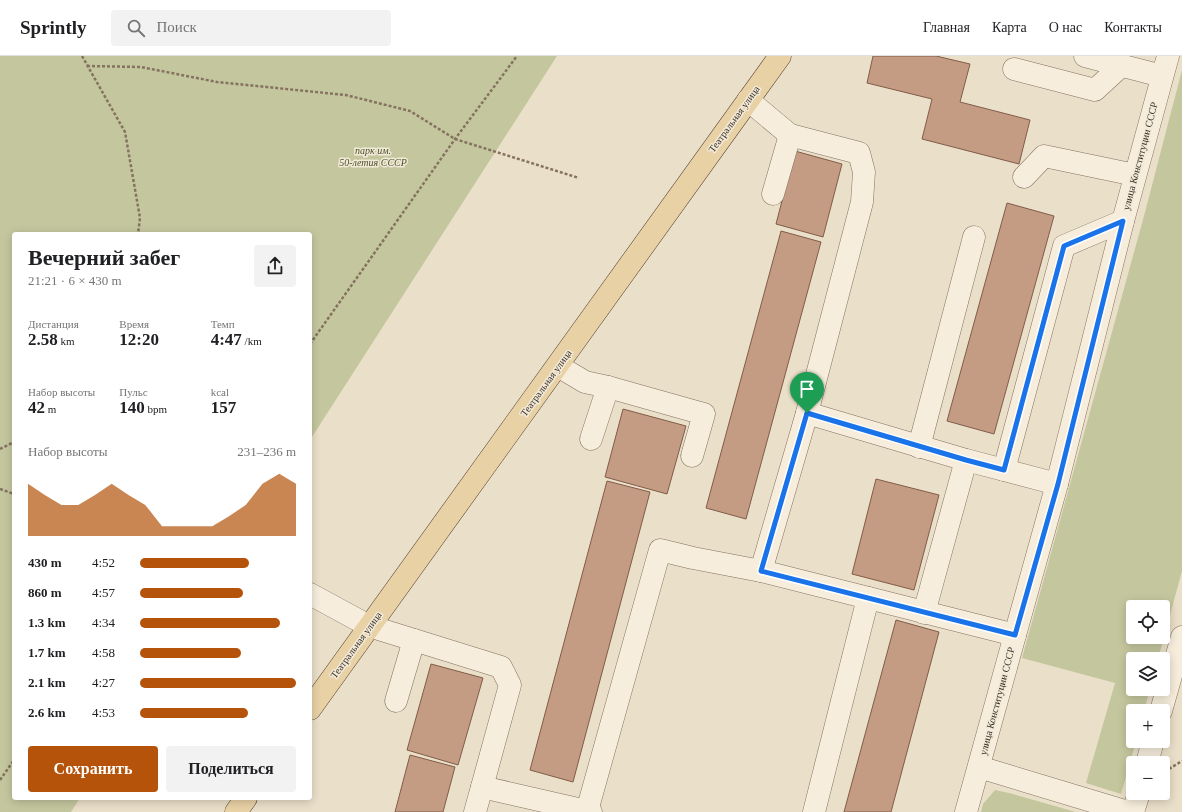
<!DOCTYPE html>
<html lang="ru">
<head>
<meta charset="utf-8">
<style>
	body { margin:0; font-family:Georgia,serif; background:#f2f2f2; color:#202124; height:100vh; display:flex; flex-direction:column; font-size:15px; white-space:nowrap }
	* { box-sizing:border-box; margin:0 }
	p { font-size:13px; color:#757577 }
	.icon { flex:none; width:22px; height:22px; fill:none; stroke:currentColor; stroke-width:2; stroke-linecap:round; stroke-linejoin:round }
	.map { position:relative; flex:1; overflow:hidden }
	.details { position:absolute; left:12px; top:176px; width:300px; height:568px; display:flex; flex-direction:column; background:#fff; border-radius:4px; box-shadow:0 2px 10px #0003 }
	.details>* { flex:none }
	.buttons { position:absolute; left:1126px; top:544px; display:grid; gap:8px }
	.buttons a { display:grid; place-items:center; width:44px; height:44px; border-radius:4px; background:#fff; box-shadow:0 2px 10px #0003; font-size:20px }
	.pin { position:absolute; display:grid; place-items:center; width:34px; height:34px; color:#fff; margin:-41px -17px; border-radius:50% 50% 50% 0; rotate:-45deg; box-shadow:0 0 4px #0007 }
	.pin .icon { rotate:45deg }
	.round { display:grid; place-items:center; flex:none; width:42px; height:42px; border-radius:4px; background:#f2f2f2 }
	.overview { display:flex; align-items:center; justify-content:space-between; height:68px; padding:0 16px }
	h1 { font-size:22px; font-weight:600; line-height:30px }
	.stats { display:grid; grid-template-columns:repeat(3,1fr); gap:6px; height:68px; padding:4px 16px }
	.stats div { display:grid; align-content:center }
	.stats b { font-size:17px; font-weight:600 }
	.stats small { font-size:11px; font-weight:400 }
	.stats p { font-size:11px }
	.chart { height:112px; padding:8px 16px }
	.chart p { display:flex; justify-content:space-between }
	.chart svg { width:100%; height:72px; margin-top:4px; fill:#b45309; opacity:.7 }
	.action { display:flex; gap:8px; margin-top:auto; padding:8px 16px }
	.action a { flex:1; height:46px; border-radius:4px; background:#b45309; color:#fff; font-size:16px; font-weight:600; line-height:46px; text-align:center }
	.action a+a { background:#f2f2f2; color:#202124 }
	ul { padding:0 16px; list-style:none; font-size:13px }
	li { display:grid; grid-template-columns:64px 48px 1fr; align-items:center; height:30px }
	li i { height:10px; border-radius:5px; background:#b45309 }
	header { display:flex; align-items:center; gap:24px; box-sizing:border-box; height:56px; padding:0 20px; background:#fff; border-bottom:1px solid #e0e0e0 }
	header strong { font-size:19px }
	nav { display:flex; gap:22px; margin-inline-start:auto; font-size:14px }
	.search { width:280px; height:36px; background:#f2f2f2; display:flex; align-items:center; gap:10px; box-sizing:border-box; padding:0 14px; border-radius:4px; color:#757577; font-size:15px }
	.map>svg:first-child { display:block }
	.green { fill:#c4c79e; fill-rule:evenodd }
	.building { fill:#c49b83; stroke:#815c48 }
	.lines { fill:none; stroke-linecap:round; stroke-linejoin:round }
	.minor-casing { stroke:#857260; stroke-width:23 }
	.major-casing { stroke:#534133; stroke-width:23 }
	.path { stroke:#857260; stroke-width:2.5; stroke-dasharray:3 2; stroke-linecap:butt }
	.minor { stroke:#f6eddc; stroke-width:22 }
	.major { stroke:#e9d1a6; stroke-width:22 }
	.route-casing { stroke:#fff; stroke-width:8 }
	.route { stroke:#1a73e8; stroke-width:5 }
	.labels { text-anchor:middle; dominant-baseline:central; stroke-width:3; stroke-linejoin:round; paint-order:stroke }
	.street-label { font-size:10px; fill:#372b22; stroke:#f2ead8 }
	.park-label { font-size:10px; font-style:italic; fill:#49512a; stroke:#f2ead8 }
</style>
</head>
<body>
<header>
<strong>Sprintly</strong>
<div class="search"><svg class="icon" aria-label="search" viewBox="0 0 24 24"><circle cx="10" cy="10" r="6"/><path d="M15 15l6 6"/></svg>Поиск</div>
<nav><a>Главная</a><a>Карта</a><a>О нас</a><a>Контакты</a></nav>
</header>
<div class="map">
<svg width="1182" height="756" viewBox="0 0 1182 756">
	<rect width="100%" height="100%" fill="#eadfc9"/>
	<g class="green">
		<path d="M 0,0 L 557,0 L 310,384 L 310,178 L 14,178 L 14,742 L 80,742 L 71,756 L 0,756 Z"/>
		<path d="M 1182,14 L 1182,515 L 1158,603 L 1133,603 L 1133,633 L 1150,633 L 1144,655 L 1133,655 L 1133,685 L 1136,685 L 1121,738 L 1086,727 L 1115,627 L 1022,602 L 1144,160 ZM 1133,551 L 1163,551 L 1163,581 L 1133,581 Z"/>
		<path d="M 995,734 L 1009,737 L 1076,756 L 981,756 L 983,748 Z"/>
	</g>
	<g class="building">
		<path d="M 873,0 L 936,0 L 970,8 L 960,46 L 1030,64 L 1019,108 L 922,83 L 932,43 L 867,27 Z"/>
		<path d="M 795,95 L 842,108 L 823,181 L 776,168 Z"/>
		<path d="M 1007,147 L 1054,160 L 994,378 L 947,365 Z"/>
		<path d="M 781,175 L 821,186 L 746,463 L 706,452 Z"/>
		<path d="M 623,353 L 686,370 L 667,438 L 605,421 Z"/>
		<path d="M 876,423 L 939,439 L 914,534 L 852,518 Z"/>
		<path d="M 607,425 L 650,436 L 573,726 L 530,714 Z"/>
		<path d="M 896,564 L 939,576 L 891,756 L 844,756 Z"/>
		<path d="M 431,608 L 483,622 L 458,709 L 407,694 Z"/>
		<path d="M 410,699 L 455,711 L 443,756 L 395,756 Z"/>
	</g>
	<g class="lines">
		<defs>
			<g id="minor">
				<path d="M 1085,0 L 1162,20"/>
				<path d="M 1014,13 L 1095,34 L 1121,10"/>
				<path d="M 748,44 L 790,79 L 859,97 L 864,116 L 862,146 L 807,357 L 966,404 L 1057,428"/>
				<path d="M 1024,121 L 1044,100 L 1135,119"/>
				<path d="M 773,138 L 790,79"/>
				<path d="M 558,310 L 585,326 L 608,331 L 704,358 L 692,400"/>
				<path d="M 591,383 L 608,331"/>
				<path d="M 919,391 L 974,181"/>
				<path d="M 1004,414 L 1064,190 L 1123,165"/>
				<path d="M 761,515 L 807,357"/>
				<path d="M 310,538 L 369,570 L 501,611 L 510,629 L 482,731"/>
				<path d="M 924,557 L 966,404"/>
				<path d="M 396,645 L 414,584"/>
				<path d="M 1161,655 L 1182,581"/>
				<path d="M 1147,707 L 1153,685"/>
				<path d="M 979,711 L 1128,756"/>
				<path d="M 587,755 L 660,494 L 693,502 L 761,515 L 1015,579"/>
				<path d="M 475,756 L 482,731 L 591,756"/>
				<path d="M 814,756 L 868,542"/>
				<path d="M 966,756 L 1015,579 L 1057,428 L 1123,165 L 1168,0"/>
				<path d="M 1133,756 L 1139,737"/>
			</g>
			<g id="major">
				<path d="M 310,653 L 780,0"/>
				<path d="M 236,756 L 246,742"/>
			</g>
		</defs>
		<use href="#minor" class="minor-casing"/>
		<use href="#major" class="major-casing"/>
		<g class="path">
			<path d="M 82,0 L 125,76 L 140,162 L 138,178"/>
			<path d="M 87,10 L 141,11 L 217,26 L 346,39 L 410,55 L 455,83 L 579,122"/>
			<path d="M 310,288 L 455,83 L 517,0"/>
			<path d="M 0,393 L 14,386"/>
			<path d="M 0,433 L 14,438"/>
			<path d="M 1169,713 L 1182,705"/>
			<path d="M 0,724 L 14,704"/>
		</g>
		<use href="#minor" class="minor"/>
		<use href="#major" class="major"/>
	</g>
	<g class="lines">
		<defs>
			<path id="route" d="M 1123,165 L 1058,428 L 1015,579 L 761,515 L 807,357 L 966,404 L 1004,414 L 1064,190 Z"/>
		</defs>
		<use href="#route" class="route-casing"/>
		<use href="#route" class="route"/>
	</g>
	<g class="labels">
		<g class="street-label">
			<text transform="translate(734 63) rotate(-54)">Театральная улица</text>
			<text transform="translate(1140 100) rotate(-75)">улица Конституции СССР</text>
			<text transform="translate(546 327) rotate(-54)">Театральная улица</text>
			<text transform="translate(356 589) rotate(-54)">Театральная улица</text>
			<text transform="translate(997 645) rotate(-75)">улица Конституции СССР</text>
		</g>
		<g class="park-label">
			<text x="373" y="94">парк им.<tspan x="373" dy="12">50-летия СССР</tspan></text>
		</g>
	</g>
</svg>
<div class="buttons">
<a><svg class="icon" aria-label="locate" viewBox="0 0 24 24"><circle cx="12" cy="12" r="6"/><path d="M12 2v4M12 18v4M2 12h4M18 12h4"/></svg></a>
<a><svg class="icon" aria-label="layers" viewBox="0 0 24 24"><path d="M12 4l9 5-9 5-9-5zM3 14l9 5 9-5"/></svg></a>
<a>+</a>
<a>−</a>
</div>
<div class="pin" style="left:807px;top:357px;background:#1e9e55"><svg class="icon" aria-label="arrive" viewBox="0 0 24 24"><path d="M6 21V4h12l-3 4 3 4H6"/></svg></div>
<section class="details">
<div class="overview"><div><h1>Вечерний забег</h1><p>21:21 · 6 × 430 m</p></div><a class="round"><svg class="icon" aria-label="share" viewBox="0 0 24 24"><path d="M12 15V3M7 8l5-5 5 5M5 13v7h14v-7"/></svg></a></div>
<div class="stats">
<div><p>Дистанция</p><b>2.58<small> km</small></b></div>
<div><p>Время</p><b>12:20</b></div>
<div><p>Темп</p><b>4:47<small> /km</small></b></div>
</div>
<div class="stats">
<div><p>Набор высоты</p><b>42<small> m</small></b></div>
<div><p>Пульс</p><b>140<small> bpm</small></b></div>
<div><p>kcal</p><b>157</b></div>
</div>
<div class="chart"><p><span>Набор высоты</span>231–236 m</p>
<svg viewBox="0 0 160 44" preserveAspectRatio="none"><path d="M0 44V12L10 19L20 25L30 25L40 19L50 12L60 19L70 25L80 38L90 38L100 38L110 38L120 32L130 25L140 12L150 6L160 12V44z"/></svg>
</div>
<ul>
<li><b>430 m</b>4:52<i style="width:70%"></i></li>
<li><b>860 m</b>4:57<i style="width:66%"></i></li>
<li><b>1.3 km</b>4:34<i style="width:90%"></i></li>
<li><b>1.7 km</b>4:58<i style="width:65%"></i></li>
<li><b>2.1 km</b>4:27<i style="width:100%"></i></li>
<li><b>2.6 km</b>4:53<i style="width:69%"></i></li>
</ul>
<div class="action"><a>Сохранить</a><a>Поделиться</a></div>
</section>
</div>
</body>
</html>
